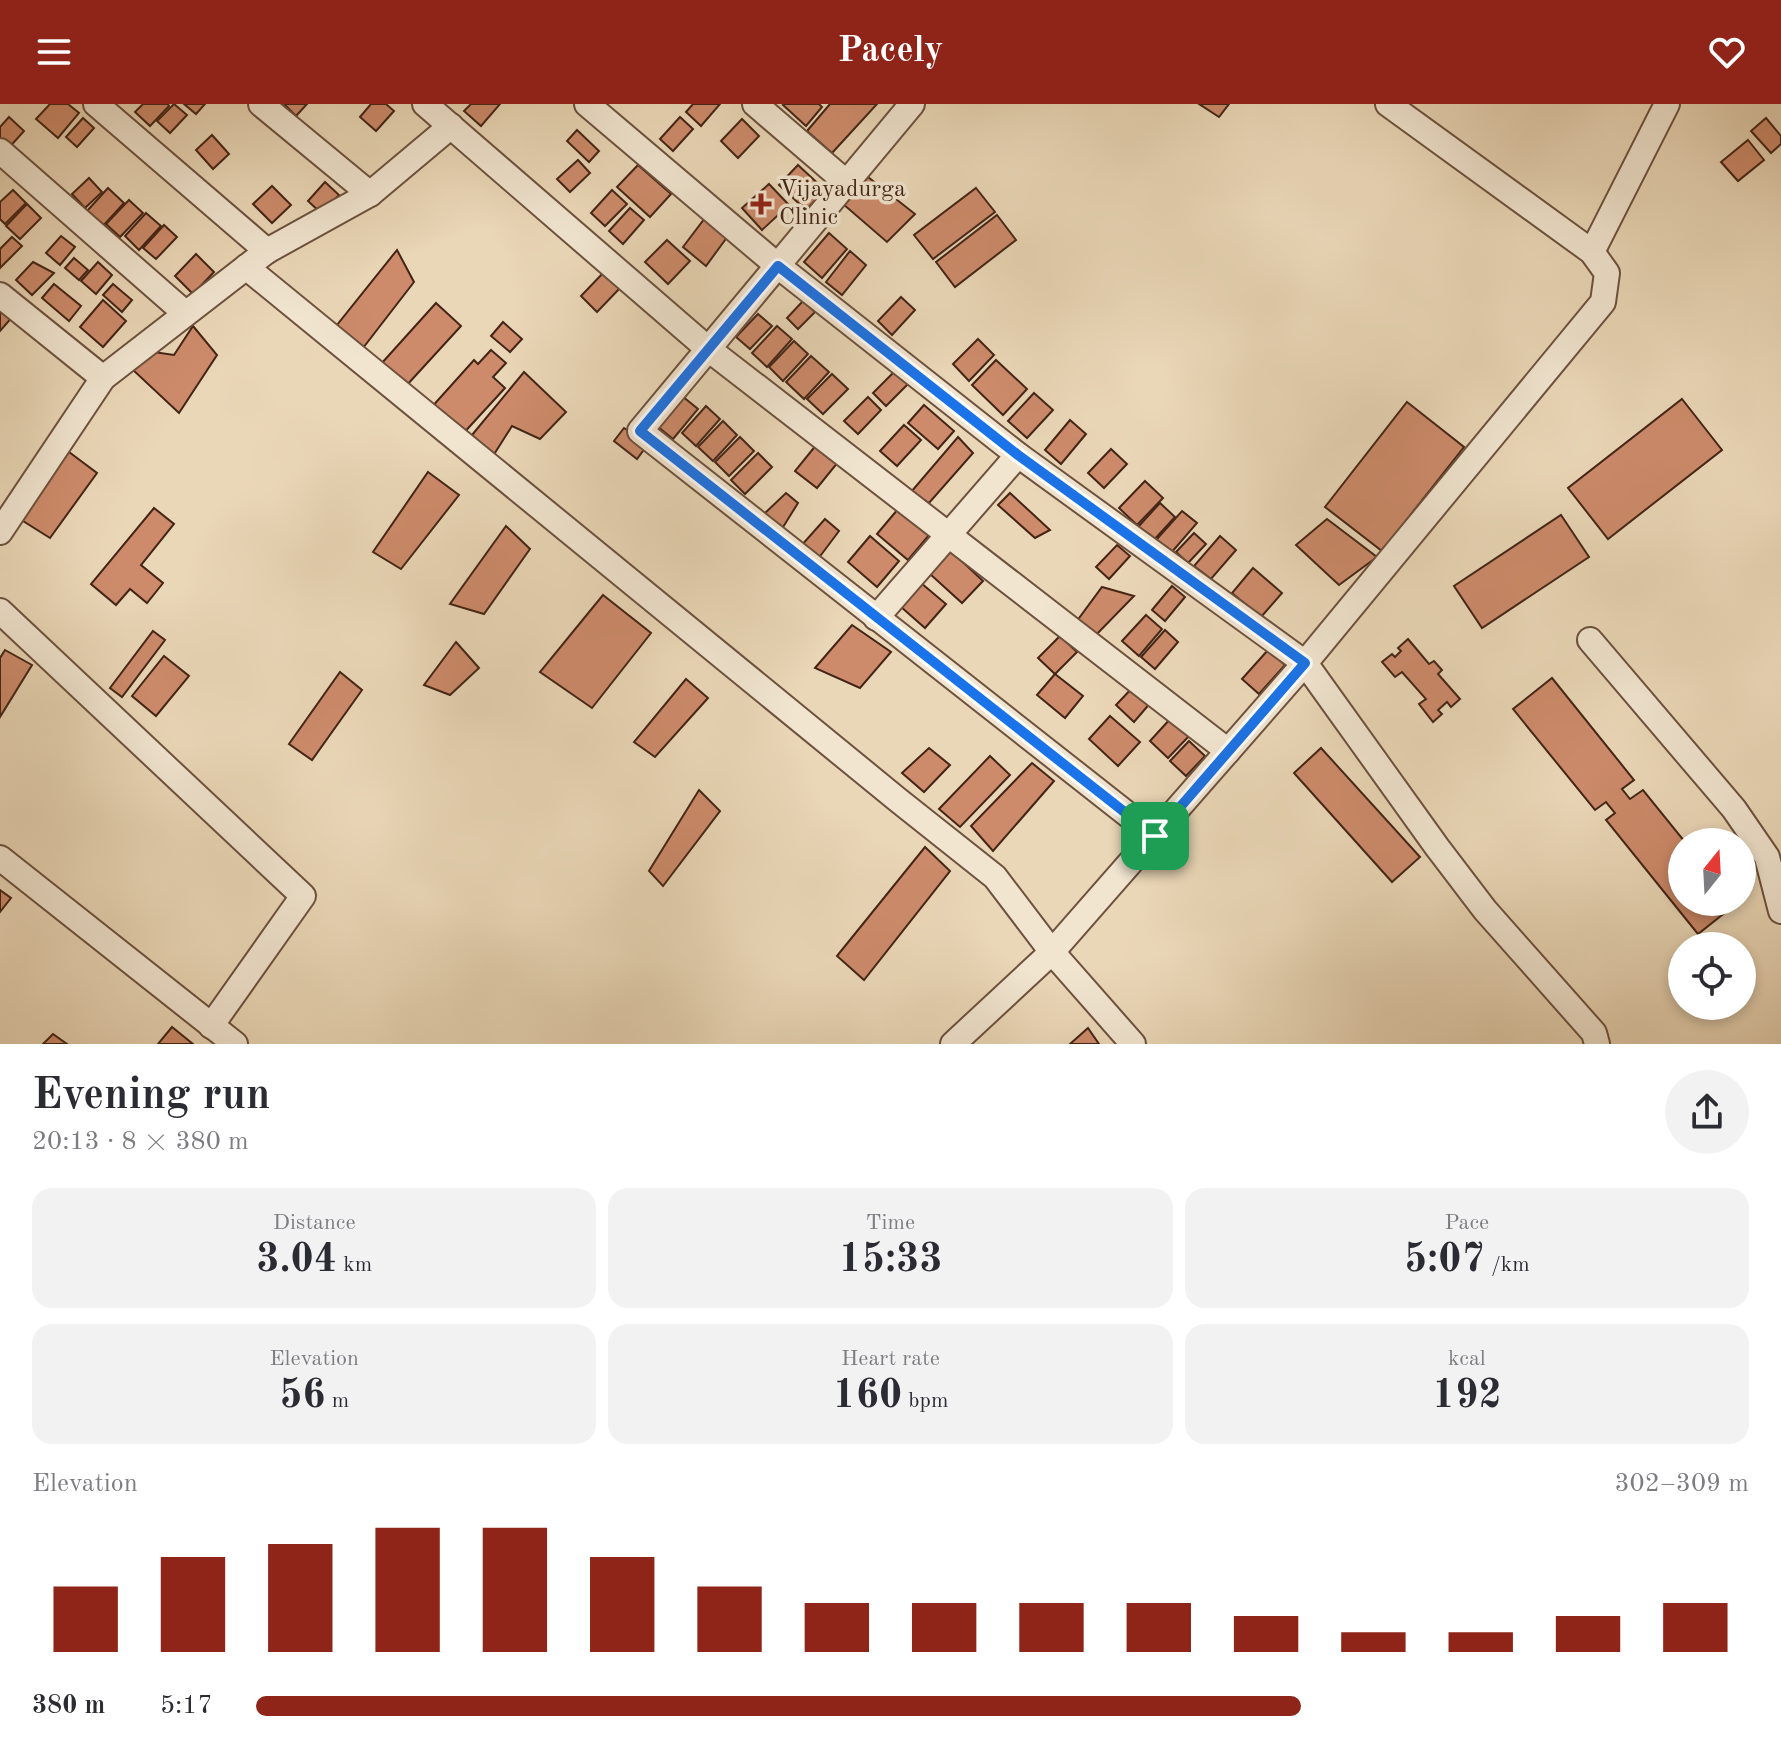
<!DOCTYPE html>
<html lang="en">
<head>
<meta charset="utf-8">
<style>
	body { margin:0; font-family:"Old Standard TT",serif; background:#f2f2f3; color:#2b2b33; height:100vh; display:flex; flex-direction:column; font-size:30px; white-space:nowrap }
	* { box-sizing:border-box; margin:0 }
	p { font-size:26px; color:#7c7c81 }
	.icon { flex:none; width:44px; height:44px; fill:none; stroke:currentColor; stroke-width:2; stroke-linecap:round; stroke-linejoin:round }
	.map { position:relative; height:940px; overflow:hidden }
	.drawer { display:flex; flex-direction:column; background:#fff; flex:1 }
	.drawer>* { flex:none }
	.needle { width:52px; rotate:18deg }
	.controls { position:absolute; left:1668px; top:724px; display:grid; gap:16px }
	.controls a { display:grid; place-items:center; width:88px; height:88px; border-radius:50%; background:#fff; box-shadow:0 4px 12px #0003; font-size:40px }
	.pin { position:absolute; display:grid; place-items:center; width:68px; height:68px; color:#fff; margin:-34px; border-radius:16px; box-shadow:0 4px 12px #0006 }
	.round { display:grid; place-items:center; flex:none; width:84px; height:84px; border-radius:42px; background:#f2f2f3 }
	.headline { display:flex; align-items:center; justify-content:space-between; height:136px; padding:0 32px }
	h1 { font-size:44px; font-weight:700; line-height:60px }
	.metrics { display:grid; grid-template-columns:repeat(3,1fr); gap:12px; height:136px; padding:8px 32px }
	.metrics div { display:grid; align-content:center; border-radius:20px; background:#f2f2f3; text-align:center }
	.metrics b { font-size:40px; font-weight:700 }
	.metrics small { font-size:22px; font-weight:400 }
	.metrics p { font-size:22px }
	.chart { height:224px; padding:16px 32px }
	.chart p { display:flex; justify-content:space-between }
	.chart svg { width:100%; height:144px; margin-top:8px; stroke:#8f2418; stroke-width:6 }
	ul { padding:0 32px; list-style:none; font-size:26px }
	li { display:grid; grid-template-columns:128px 96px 1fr; align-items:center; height:60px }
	li i { height:20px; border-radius:10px; background:#8f2418 }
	header { display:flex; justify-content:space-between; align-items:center; height:104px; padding:0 32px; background:#8f2418; color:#fff; font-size:36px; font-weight:700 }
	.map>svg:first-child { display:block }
	.building { fill:#cd8b6b; stroke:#432416; stroke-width:2 }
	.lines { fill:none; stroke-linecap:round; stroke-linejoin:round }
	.street-casing { stroke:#6d513e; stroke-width:28 }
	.street { stroke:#f1e5d0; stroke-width:24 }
	.route-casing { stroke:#fff; stroke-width:16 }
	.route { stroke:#1a73e8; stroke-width:10 }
	.poi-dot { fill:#8f2418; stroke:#f1e5d0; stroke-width:3 }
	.labels { text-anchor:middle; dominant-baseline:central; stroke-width:7; stroke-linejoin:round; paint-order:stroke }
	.poi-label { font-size:24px; fill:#432416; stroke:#f1e5d0; text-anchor:start }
</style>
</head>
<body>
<header><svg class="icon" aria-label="menu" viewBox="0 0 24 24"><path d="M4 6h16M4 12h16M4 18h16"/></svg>Pacely<svg class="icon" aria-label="heart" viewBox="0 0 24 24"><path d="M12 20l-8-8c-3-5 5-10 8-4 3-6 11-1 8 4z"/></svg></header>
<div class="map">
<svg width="1781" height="940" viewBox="0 0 1781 940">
	<rect width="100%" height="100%" fill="#ead7b7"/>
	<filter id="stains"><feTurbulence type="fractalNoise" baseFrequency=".0025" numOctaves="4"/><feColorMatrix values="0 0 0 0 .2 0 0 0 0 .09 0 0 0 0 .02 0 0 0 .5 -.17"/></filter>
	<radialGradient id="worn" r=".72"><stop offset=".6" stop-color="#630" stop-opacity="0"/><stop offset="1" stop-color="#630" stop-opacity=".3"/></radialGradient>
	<g class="building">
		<path d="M 50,0 L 68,0 L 79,9 L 58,34 L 36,15 Z"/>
		<path d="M 143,0 L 168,0 L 169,2 L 150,22 L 135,8 Z"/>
		<path d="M 174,0 L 187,11 L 170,29 L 157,17 Z"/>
		<path d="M 184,0 L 205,0 L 196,10 Z"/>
		<path d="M 284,0 L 307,0 L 296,12 Z"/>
		<path d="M 371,0 L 386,0 L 394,7 L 376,27 L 360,13 Z"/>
		<path d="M 471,0 L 500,0 L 481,22 L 464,7 Z"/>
		<path d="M 693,0 L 720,0 L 701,22 L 686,8 Z"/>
		<path d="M 785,0 L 819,0 L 822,3 L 806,22 L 783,1 Z"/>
		<path d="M 830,0 L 877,0 L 832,49 L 807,27 Z"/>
		<path d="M 1199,0 L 1229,0 L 1219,13 Z"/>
		<path d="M 9,13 L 24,27 L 6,47 L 0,41 L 0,23 Z"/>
		<path d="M 680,13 L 693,25 L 673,47 L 660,35 Z"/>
		<path d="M 83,14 L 94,24 L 77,43 L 66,33 Z"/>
		<path d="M 1766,14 L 1781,32 L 1781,40 L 1771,49 L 1751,27 Z"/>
		<path d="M 742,15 L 759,32 L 738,54 L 721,37 Z"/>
		<path d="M 577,26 L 599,47 L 589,58 L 567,37 Z"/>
		<path d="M 212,31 L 229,50 L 213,65 L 196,46 Z"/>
		<path d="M 1748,36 L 1764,56 L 1738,77 L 1721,58 Z"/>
		<path d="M 578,56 L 590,69 L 570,88 L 557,75 Z"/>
		<path d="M 638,61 L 671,90 L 650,113 L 617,83 Z"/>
		<path d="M 798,61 L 825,86 L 806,106 L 779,81 Z"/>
		<path d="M 868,73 L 915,110 L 887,138 L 843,100 Z"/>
		<path d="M 89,74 L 102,88 L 85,104 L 72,90 Z"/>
		<path d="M 325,78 L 339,91 L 322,110 L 308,97 Z"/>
		<path d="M 769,80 L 789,101 L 762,126 L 742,104 Z"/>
		<path d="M 272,82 L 291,101 L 272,119 L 253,100 Z"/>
		<path d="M 108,84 L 124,99 L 103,122 L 87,107 Z"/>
		<path d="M 976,84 L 995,108 L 933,155 L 914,131 Z"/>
		<path d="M 13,86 L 26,99 L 5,120 L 0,115 L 0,98 Z"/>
		<path d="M 612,86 L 627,100 L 605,122 L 591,109 Z"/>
		<path d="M 129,96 L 143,109 L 120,133 L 106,120 Z"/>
		<path d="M 27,100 L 41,114 L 20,135 L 6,122 Z"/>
		<path d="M 630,104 L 644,116 L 623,140 L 609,127 Z"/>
		<path d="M 146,109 L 161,122 L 139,146 L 125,132 Z"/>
		<path d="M 997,111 L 1016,136 L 955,183 L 936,158 Z"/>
		<path d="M 705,114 L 728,132 L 706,162 L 683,143 Z"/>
		<path d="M 164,121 L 177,133 L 156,155 L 143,144 Z"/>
		<path d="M 829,129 L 847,145 L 822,174 L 804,158 Z"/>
		<path d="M 61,132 L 75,143 L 60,161 L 46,149 Z"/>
		<path d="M 12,133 L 22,142 L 0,164 L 0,145 Z"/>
		<path d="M 667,136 L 690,157 L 668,180 L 645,158 Z"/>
		<path d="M 397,146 L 414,178 L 363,244 L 333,226 Z"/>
		<path d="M 850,147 L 866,161 L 842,191 L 826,178 Z"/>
		<path d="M 196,150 L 214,168 L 193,190 L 175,172 Z"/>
		<path d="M 74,154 L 88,166 L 79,176 L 65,164 Z"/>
		<path d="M 33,158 L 54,169 L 32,191 L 16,176 Z"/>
		<path d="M 98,158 L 112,171 L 96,190 L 81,177 Z"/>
		<path d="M 605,167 L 621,183 L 597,208 L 581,192 Z"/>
		<path d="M 54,180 L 81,202 L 69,217 L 42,194 Z"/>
		<path d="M 113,180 L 132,196 L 122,208 L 103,191 Z"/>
		<path d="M 901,193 L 915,206 L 892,231 L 878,217 Z"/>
		<path d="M 103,196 L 126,217 L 103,243 L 80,223 Z"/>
		<path d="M 803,197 L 815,208 L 798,225 L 787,214 Z"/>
		<path d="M 0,199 L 14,211 L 0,227 Z"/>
		<path d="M 436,199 L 461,222 L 406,282 L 381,260 Z"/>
		<path d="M 758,210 L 772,222 L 750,245 L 736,233 Z"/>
		<path d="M 503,218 L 522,235 L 510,248 L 491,232 Z"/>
		<path d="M 193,222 L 217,251 L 179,309 L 132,265 L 147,247 L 174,251 Z"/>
		<path d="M 777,222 L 792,235 L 767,263 L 752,249 Z"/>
		<path d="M 978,235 L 994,251 L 969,277 L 953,260 Z"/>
		<path d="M 794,237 L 808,250 L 783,277 L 769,263 Z"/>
		<path d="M 491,246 L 506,259 L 493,273 L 505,284 L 460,333 L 430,305 L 474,256 L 478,260 Z"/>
		<path d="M 811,252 L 829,268 L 804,295 L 786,278 Z"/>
		<path d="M 996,256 L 1027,285 L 1003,311 L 972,281 Z"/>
		<path d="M 895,267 L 908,280 L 886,302 L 873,289 Z"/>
		<path d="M 524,268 L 566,308 L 540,335 L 512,322 L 493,352 L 472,331 Z"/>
		<path d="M 832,270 L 848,285 L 823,310 L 807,295 Z"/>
		<path d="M 1034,289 L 1053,306 L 1027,334 L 1008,317 Z"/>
		<path d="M 682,292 L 698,305 L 673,335 L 657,322 Z"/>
		<path d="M 868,293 L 881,306 L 858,330 L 844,317 Z"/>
		<path d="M 1682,295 L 1722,346 L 1608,435 L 1568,384 Z"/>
		<path d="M 1407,298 L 1464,343 L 1382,447 L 1325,403 Z"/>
		<path d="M 924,301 L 954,327 L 938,345 L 908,319 Z"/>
		<path d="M 706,302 L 720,315 L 696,342 L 682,329 Z"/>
		<path d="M 1070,316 L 1086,330 L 1061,360 L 1045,346 Z"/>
		<path d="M 723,317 L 737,331 L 713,357 L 698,343 Z"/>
		<path d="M 904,321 L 921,336 L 897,362 L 880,347 Z"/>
		<path d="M 624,324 L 648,340 L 637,355 L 614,337 Z"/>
		<path d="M 740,333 L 754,347 L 729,372 L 715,358 Z"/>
		<path d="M 958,333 L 973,349 L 929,399 L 911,388 Z"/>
		<path d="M 817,340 L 839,357 L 817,384 L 795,367 Z"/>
		<path d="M 1111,345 L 1127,360 L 1104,384 L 1088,369 Z"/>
		<path d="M 69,348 L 97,369 L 50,434 L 12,410 Z"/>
		<path d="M 758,349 L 772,363 L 745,390 L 731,376 Z"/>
		<path d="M 428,368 L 459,391 L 401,465 L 373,448 Z"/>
		<path d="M 1145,377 L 1163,394 L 1137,421 L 1119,404 Z"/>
		<path d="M 786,389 L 798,399 L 780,428 L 763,411 Z"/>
		<path d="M 1010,389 L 1050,426 L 1035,434 L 998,401 Z"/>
		<path d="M 1160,399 L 1175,413 L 1153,437 L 1138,423 Z"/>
		<path d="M 154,404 L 174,420 L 141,461 L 163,479 L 147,499 L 130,485 L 116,501 L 91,480 Z"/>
		<path d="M 898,405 L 930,430 L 908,456 L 877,430 Z"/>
		<path d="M 1182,407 L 1197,419 L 1171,449 L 1156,436 Z"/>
		<path d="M 1561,411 L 1589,453 L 1482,524 L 1454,482 Z"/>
		<path d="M 825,415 L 839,427 L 818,455 L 800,443 Z"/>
		<path d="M 1327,415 L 1377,453 L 1339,481 L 1296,441 Z"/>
		<path d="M 506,422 L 530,445 L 484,510 L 450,500 Z"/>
		<path d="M 1194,429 L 1206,440 L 1188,459 L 1176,448 Z"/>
		<path d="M 870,432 L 899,457 L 877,483 L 848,458 Z"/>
		<path d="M 1220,432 L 1236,446 L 1211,475 L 1194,462 Z"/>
		<path d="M 1117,441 L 1130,452 L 1109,475 L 1096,463 Z"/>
		<path d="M 951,447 L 983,477 L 962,499 L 930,470 Z"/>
		<path d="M 1253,464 L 1282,489 L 1261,513 L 1232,489 Z"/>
		<path d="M 921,479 L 946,500 L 925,524 L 901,503 Z"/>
		<path d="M 1172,482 L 1185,493 L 1165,517 L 1152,506 Z"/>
		<path d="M 1102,483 L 1134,492 L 1094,533 L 1074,521 Z"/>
		<path d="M 603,491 L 651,529 L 592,604 L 540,568 Z"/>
		<path d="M 1146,511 L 1162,525 L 1139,552 L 1122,537 Z"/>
		<path d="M 852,521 L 891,548 L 860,584 L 815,564 Z"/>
		<path d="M 1165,526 L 1178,538 L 1155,565 L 1141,553 Z"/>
		<path d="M 153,527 L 165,536 L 122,593 L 110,584 Z"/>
		<path d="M 1060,532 L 1077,548 L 1055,570 L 1038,554 Z"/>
		<path d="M 1408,535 L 1429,560 L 1434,557 L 1442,566 L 1438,570 L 1460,595 L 1451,603 L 1447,598 L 1438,606 L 1442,610 L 1433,618 L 1419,600 L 1426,595 L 1402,568 L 1395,573 L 1382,558 L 1392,550 L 1395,553 L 1401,547 L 1398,544 Z"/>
		<path d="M 456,538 L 479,564 L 450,591 L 424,581 Z"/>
		<path d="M 5,546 L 32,561 L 0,613 L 0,554 Z"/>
		<path d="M 1268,546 L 1285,561 L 1259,590 L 1242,575 Z"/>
		<path d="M 164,552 L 189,572 L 156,612 L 132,592 Z"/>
		<path d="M 340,568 L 362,586 L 312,656 L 289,640 Z"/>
		<path d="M 1055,570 L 1083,592 L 1065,614 L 1037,591 Z"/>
		<path d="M 1552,574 L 1634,676 L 1622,685 L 1630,695 L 1643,686 L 1685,738 L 1682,738 L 1682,798 L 1734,798 L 1736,800 L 1698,830 L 1606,716 L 1615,709 L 1606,698 L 1595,706 L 1513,605 Z"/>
		<path d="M 686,575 L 708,594 L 655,653 L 634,638 Z"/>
		<path d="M 1135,581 L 1152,597 L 1134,618 L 1116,601 Z"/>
		<path d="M 1110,612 L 1140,638 L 1118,662 L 1089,635 Z"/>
		<path d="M 1171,614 L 1190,631 L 1168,654 L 1150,637 Z"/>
		<path d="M 1189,637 L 1205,652 L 1186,672 L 1170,657 Z"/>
		<path d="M 929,644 L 950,661 L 924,688 L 902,669 Z"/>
		<path d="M 1321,644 L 1420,753 L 1392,778 L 1294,669 Z"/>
		<path d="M 990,652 L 1010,671 L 960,723 L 939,705 Z"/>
		<path d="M 1032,659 L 1054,677 L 993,747 L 971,722 Z"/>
		<path d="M 699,686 L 720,707 L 663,782 L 649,767 Z"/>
		<path d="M 925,743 L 950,767 L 864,876 L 837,852 Z"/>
		<path d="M 0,786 L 11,794 L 0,808 Z"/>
		<path d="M 172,923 L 193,940 L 158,940 Z"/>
		<path d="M 1088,924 L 1099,940 L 1070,940 Z"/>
		<path d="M 53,930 L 67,940 L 43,940 Z"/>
	</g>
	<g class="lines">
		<defs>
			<g id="street">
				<path d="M 96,0 L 267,147"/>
				<path d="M 261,0 L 370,90"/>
				<path d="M 425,0 L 707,244 L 1228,647 L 1052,848 L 953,940"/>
				<path d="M 587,0 L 778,162 L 1018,351 L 1305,559 L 1603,198 L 1607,169 L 1592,148 L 1388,0"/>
				<path d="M 755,0 L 847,79"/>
				<path d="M 912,0 L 640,327 L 1155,732"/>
				<path d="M 0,47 L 185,209"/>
				<path d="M 1592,148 L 1667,0"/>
				<path d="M 246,163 L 898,696 L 995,773 L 1052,848 L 1133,940"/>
				<path d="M 0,191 L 103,274"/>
				<path d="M 0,428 L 103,274 L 267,147 L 370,90 L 451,22"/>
				<path d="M 0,507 L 303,792 L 211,922"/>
				<path d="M 876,514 L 1018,351"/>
				<path d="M 1590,536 L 1734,705 L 1767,753 L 1781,807"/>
				<path d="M 1228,647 L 1305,559 L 1437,743 L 1485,806 L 1594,929 L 1597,940"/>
				<path d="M 0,754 L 235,940"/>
			</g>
		</defs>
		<use href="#street" class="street-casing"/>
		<use href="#street" class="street"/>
	</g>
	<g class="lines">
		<defs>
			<path id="route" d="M 778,162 L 1018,351 L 1305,559 L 1155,732 L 640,327 Z"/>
		</defs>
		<use href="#route" class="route-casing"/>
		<use href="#route" class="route"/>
	</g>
	<path class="poi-dot" d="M757 88h8v8h8v8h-8v8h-8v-8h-8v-8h8z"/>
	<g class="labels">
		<g class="poi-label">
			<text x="779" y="86">Vijayadurga<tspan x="779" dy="28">Clinic</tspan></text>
		</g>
	</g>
	<rect width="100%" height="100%" filter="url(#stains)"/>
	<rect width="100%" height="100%" fill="url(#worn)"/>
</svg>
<div class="controls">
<a><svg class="needle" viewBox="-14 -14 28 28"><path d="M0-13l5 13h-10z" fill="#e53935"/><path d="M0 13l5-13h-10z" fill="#7c7c81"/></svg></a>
<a><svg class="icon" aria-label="locate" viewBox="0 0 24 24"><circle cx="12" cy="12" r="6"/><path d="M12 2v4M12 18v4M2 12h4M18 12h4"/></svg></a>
</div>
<div class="pin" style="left:1155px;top:732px;background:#1e9e55"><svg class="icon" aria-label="arrive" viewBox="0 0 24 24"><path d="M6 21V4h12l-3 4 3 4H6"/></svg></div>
</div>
<section class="drawer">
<div class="headline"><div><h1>Evening run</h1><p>20:13 · 8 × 380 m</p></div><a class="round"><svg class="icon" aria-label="share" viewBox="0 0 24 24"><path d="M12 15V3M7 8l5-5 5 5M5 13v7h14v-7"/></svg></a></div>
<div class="metrics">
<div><p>Distance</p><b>3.04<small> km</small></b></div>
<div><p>Time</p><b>15:33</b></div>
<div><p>Pace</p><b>5:07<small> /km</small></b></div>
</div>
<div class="metrics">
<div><p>Elevation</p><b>56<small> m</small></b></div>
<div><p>Heart rate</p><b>160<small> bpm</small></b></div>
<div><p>kcal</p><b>192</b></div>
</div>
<div class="chart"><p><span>Elevation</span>302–309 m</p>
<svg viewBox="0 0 160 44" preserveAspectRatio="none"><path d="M5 44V24M15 44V15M25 44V11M35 44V6M45 44V6M55 44V15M65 44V24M75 44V29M85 44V29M95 44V29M105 44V29M115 44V33M125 44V38M135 44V38M145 44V33M155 44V29"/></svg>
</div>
<ul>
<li><b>380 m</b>5:17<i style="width:70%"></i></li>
</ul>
</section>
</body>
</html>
